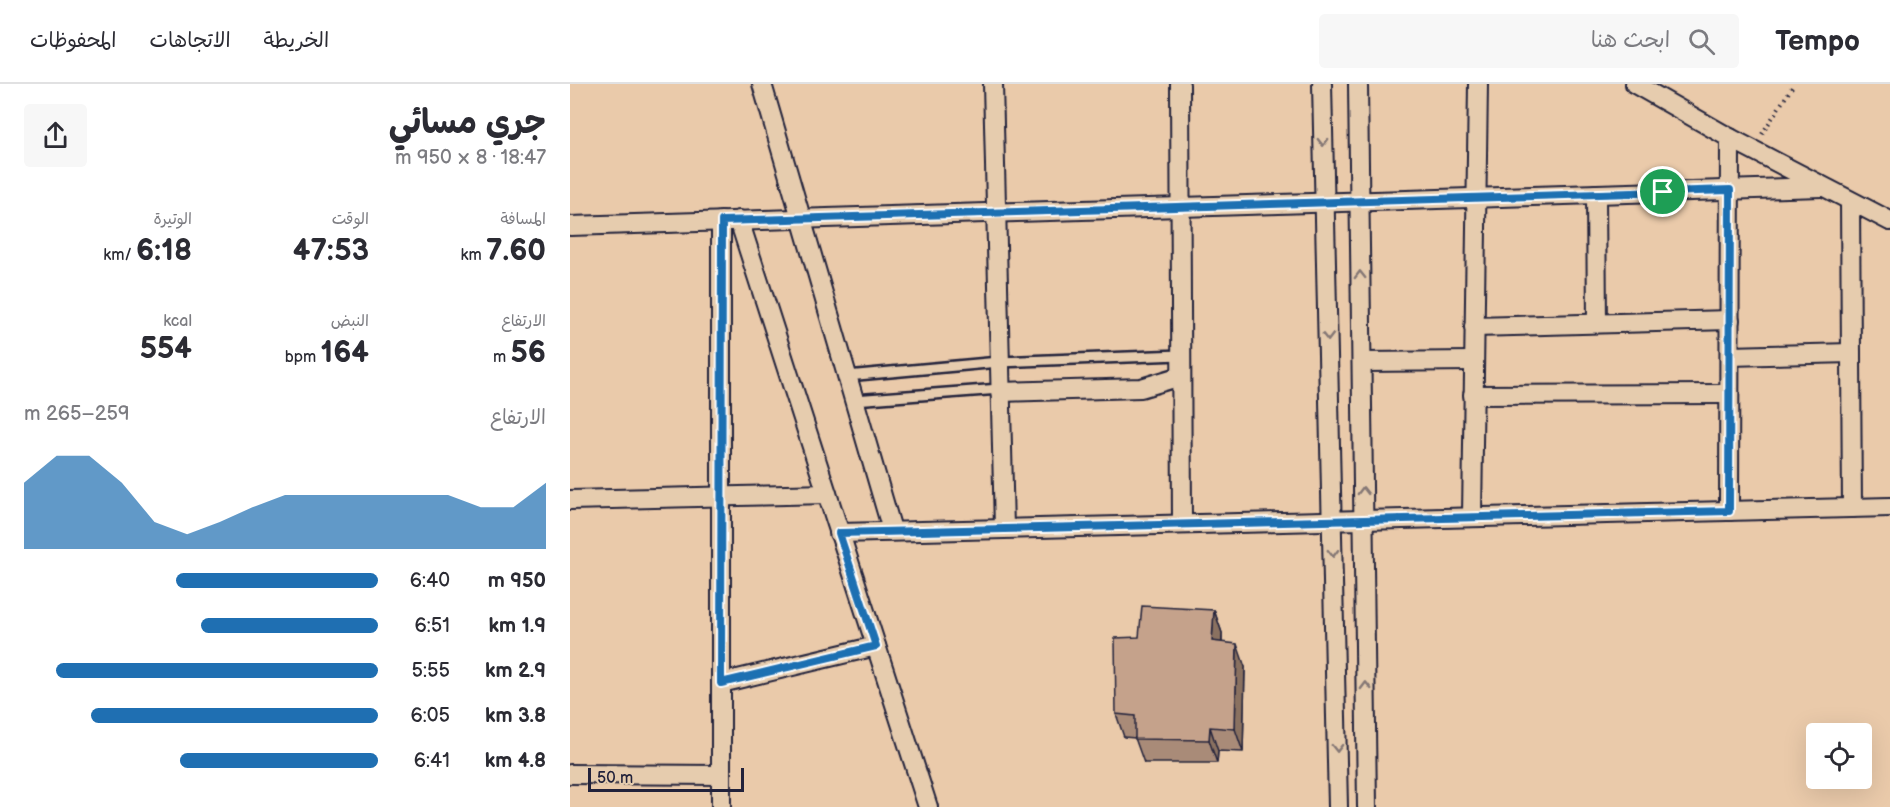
<!DOCTYPE html>
<html lang="ar">
<head>
<meta charset="utf-8">
<style>
	body { margin:0; font-family:"Balsamiq Sans","Playpen Sans Arabic",sans-serif; background:#f7f7f7; color:#2b2b33; direction:rtl; height:100vh; display:flex; flex-direction:column; font-size:22px; white-space:nowrap }
	* { box-sizing:border-box; margin:0 }
	p { font-size:20px; color:#7c7c81 }
	.icon { flex:none; width:33px; height:33px; fill:none; stroke:currentColor; stroke-width:2; stroke-linecap:round; stroke-linejoin:round }
	.map { position:relative; flex:1; overflow:hidden; direction:ltr }
	.sheet { display:flex; flex-direction:column; background:#fff; width:570px }
	.sheet>* { flex:none }
	.controls { position:absolute; left:1236px; top:639px; display:grid; gap:12px }
	.controls a { display:grid; place-items:center; width:66px; height:66px; border-radius:6px; background:#fff; box-shadow:0 6px 24px #0002; font-size:30px }
	.scale { position:absolute; left:18px; bottom:15px; width:156px; box-sizing:border-box; padding-left:6px; border:3px solid #22223b; border-top:0; font-size:16px; line-height:21px; white-space:nowrap; color:#22223b; -webkit-text-stroke:4px #e6ccae; paint-order:stroke }
	.pin { position:absolute; display:grid; place-items:center; width:51px; height:51px; color:#fff; margin:-26px; border:3px solid #fff; border-radius:50%; box-shadow:0 2px 6px #0007 }
	.round { display:grid; place-items:center; flex:none; width:63px; height:63px; border-radius:6px; background:#f7f7f7 }
	.headline { display:flex; align-items:center; justify-content:space-between; height:102px; padding:0 24px }
	h1 { font-size:33px; font-weight:700; line-height:45px }
	.metrics { display:grid; grid-template-columns:repeat(3,1fr); gap:9px; height:102px; padding:6px 24px }
	.metrics div { display:grid; align-content:center }
	.metrics b { font-size:30px; font-weight:700 }
	.metrics small { font-size:16px; font-weight:400 }
	.metrics p { font-size:16px }
	.chart { height:168px; padding:12px 24px }
	.chart p { display:flex; justify-content:space-between }
	.chart svg { width:100%; height:108px; margin-top:6px; fill:#1f6fb2; opacity:.7 }
	ul { padding:0 24px; list-style:none; font-size:20px }
	li { display:grid; grid-template-columns:96px 72px 1fr; align-items:center; height:45px }
	li i { height:15px; border-radius:8px; background:#1f6fb2 }
	header { display:flex; align-items:center; gap:36px; box-sizing:border-box; height:84px; padding:0 30px; background:#fff; border-bottom:2px solid #e1e1e2 }
	header strong { font-size:28px }
	nav { display:flex; gap:33px; margin-inline-start:auto; font-size:21px }
	.search { width:420px; height:54px; background:#f7f7f7; display:flex; align-items:center; gap:15px; box-sizing:border-box; padding:0 21px; border-radius:6px; color:#7c7c81; font-size:22px }
	main { display:flex; flex:1; min-height:0 }
	.map>svg:first-child { display:block }
	.lines { fill:none; stroke-linecap:round; stroke-linejoin:round }
	.lane-casing { stroke:#22223b; stroke-width:14 }
	.street-casing { stroke:#22223b; stroke-width:22 }
	.path { stroke:#22223b; stroke-width:4; stroke-dasharray:1.5 4.5; stroke-linecap:butt }
	.lane { stroke:#e6ccae; stroke-width:9 }
	.street { stroke:#e6ccae; stroke-width:18 }
	.wall { fill:#a98b78; stroke:#22223b; stroke-width:1.5 }
	.shaded-wall { fill:#8a7161; stroke:#22223b; stroke-width:1.5 }
	.building { fill:#c5a28b; stroke:#22223b; stroke-width:1.5 }
	.oneway { stroke:#847774 }
	.route-casing { stroke:#fff; stroke-width:12 }
	.route { stroke:#1f6fb2; stroke-width:8 }
</style>
</head>
<body>
<header>
<strong>Tempo</strong>
<div class="search"><svg class="icon" aria-label="search" viewBox="0 0 24 24"><circle cx="10" cy="10" r="6"/><path d="M15 15l6 6"/></svg>ابحث هنا</div>
<nav><a>الخريطة</a><a>الاتجاهات</a><a>المحفوظات</a></nav>
</header>
<main>
<div class="map">
<svg width="1320" height="723" viewBox="0 0 1320 723">
	<rect width="100%" height="100%" fill="#eacaaa"/>
	<filter id="ink" filterUnits="userSpaceOnUse"><feTurbulence type="fractalNoise" baseFrequency=".0167" numOctaves="2"/><feDisplacementMap in="SourceGraphic" scale="12" xChannelSelector="R" yChannelSelector="G"/><feConvolveMatrix kernelMatrix="1 2 1 2 8 2 1 2 1" color-interpolation-filters="sRGB"/></filter>
	<g filter="url(#ink)">
		<g class="lines">
			<defs>
				<g id="lane">
					<path d="M 277,292 L 429,278 L 611,271"/>
					<path d="M 284,316 L 430,305"/>
				</g>
				<g id="street">
					<path d="M 192,0 L 322,446"/>
					<path d="M 423,0 L 434,444"/>
					<path d="M 610,0 L 612,439"/>
					<path d="M 752,0 L 768,723"/>
					<path d="M 788,0 L 797,723"/>
					<path d="M 1065,0 L 1160,54 L 1320,137"/>
					<path d="M 1026,110 L 1027,239"/>
					<path d="M 1280,117 L 1282,424"/>
					<path d="M 169,136 L 358,723"/>
					<path d="M 0,142 L 1252,103"/>
					<path d="M 904,243 L 1160,236"/>
					<path d="M 1160,272 L 1281,269"/>
					<path d="M 792,278 L 904,277"/>
					<path d="M 430,308 L 571,304 L 611,292"/>
					<path d="M 903,311 L 1159,310"/>
					<path d="M 0,416 L 257,410"/>
					<path d="M 1159,427 L 1160,54"/>
					<path d="M 902,433 L 908,0"/>
					<path d="M 269,449 L 1320,423"/>
					<path d="M 151,599 L 306,562"/>
					<path d="M 0,690 L 151,691"/>
					<path d="M 151,723 L 151,137"/>
				</g>
			</defs>
			<use href="#lane" class="lane-casing"/>
			<use href="#street" class="street-casing"/>
			<path class="path" d="M 1192,50 L 1224,0"/>
			<use href="#lane" class="lane"/>
			<use href="#street" class="street"/>
		</g>
		<path class="wall" d="M 644,526 L 652,549 L 652,558 L 675,583 L 673,668 L 648,667 L 647,679 L 574,679 L 565,654 L 554,653 L 546,630 L 569,553 Z"/>
		<g class="shaded-wall">
			<path d="M 644,526 L 652,549 L 651,580 L 642,557 Z"/>
			<path d="M 667,560 L 675,583 L 673,668 L 665,645 Z"/>
			<path d="M 640,643 L 648,667 L 647,679 L 639,656 Z"/>
		</g>
		<path class="building" d="M 572,522 L 644,526 L 642,557 L 667,560 L 665,645 L 640,643 L 639,656 L 565,655 L 565,632 L 546,630 L 545,554 L 569,553 Z"/>
		<defs><path id="oneway-chevron" d="M-2-3.5L2.5 0L-2 3.5" fill="none" stroke-width="1.6" stroke-linecap="round" stroke-linejoin="round" transform="scale(1.5)"/></defs>
		<g class="oneway">
			<use href="#oneway-chevron" transform="translate(753 58) rotate(89)"/>
			<use href="#oneway-chevron" transform="translate(790 191) rotate(-91)"/>
			<use href="#oneway-chevron" transform="translate(758 253) rotate(89)"/>
			<use href="#oneway-chevron" transform="translate(793 407) rotate(-91)"/>
			<use href="#oneway-chevron" transform="translate(763 469) rotate(89)"/>
			<use href="#oneway-chevron" transform="translate(796 602) rotate(-91)"/>
			<use href="#oneway-chevron" transform="translate(767 664) rotate(89)"/>
		</g>
	</g>
	<g class="lines" filter="url(#ink)">
		<defs>
			<path id="route" d="M 1160,106 L 1159,427 L 269,449 L 306,562 L 151,599 L 152,137 Z"/>
		</defs>
		<use href="#route" class="route-casing"/>
		<use href="#route" class="route"/>
	</g>
</svg>
<div class="controls">
<a><svg class="icon" aria-label="locate" viewBox="0 0 24 24"><circle cx="12" cy="12" r="6"/><path d="M12 2v4M12 18v4M2 12h4M18 12h4"/></svg></a>
</div>
<div class="scale">50 m</div>
<div class="pin" style="left:1093px;top:108px;background:#1e9e55"><svg class="icon" aria-label="arrive" viewBox="0 0 24 24"><path d="M6 21V4h12l-3 4 3 4H6"/></svg></div>
</div>
<section class="sheet">
<div class="headline"><div><h1>جري مسائي</h1><p>18:47 · 8 × 950 m</p></div><a class="round"><svg class="icon" aria-label="share" viewBox="0 0 24 24"><path d="M12 15V3M7 8l5-5 5 5M5 13v7h14v-7"/></svg></a></div>
<div class="metrics">
<div><p>المسافة</p><b>7.60<small> km</small></b></div>
<div><p>الوقت</p><b>47:53</b></div>
<div><p>الوتيرة</p><b>6:18<small> /km</small></b></div>
</div>
<div class="metrics">
<div><p>الارتفاع</p><b>56<small> m</small></b></div>
<div><p>النبض</p><b>164<small> bpm</small></b></div>
<div><p>kcal</p><b>554</b></div>
</div>
<div class="chart"><p><span>الارتفاع</span>259–265 m</p>
<svg viewBox="0 0 160 44" preserveAspectRatio="none"><path d="M0 44V17L10 6L20 6L30 17L40 33L50 38L60 33L70 27L80 22L90 22L100 22L110 22L120 22L130 22L140 27L150 27L160 17V44z"/></svg>
</div>
<ul>
<li><b>950 m</b>6:40<i style="width:57%"></i></li>
<li><b>1.9 km</b>6:51<i style="width:50%"></i></li>
<li><b>2.9 km</b>5:55<i style="width:91%"></i></li>
<li><b>3.8 km</b>6:05<i style="width:81%"></i></li>
<li><b>4.8 km</b>6:41<i style="width:56%"></i></li>
</ul>
</section>
</main>
</body>
</html>
